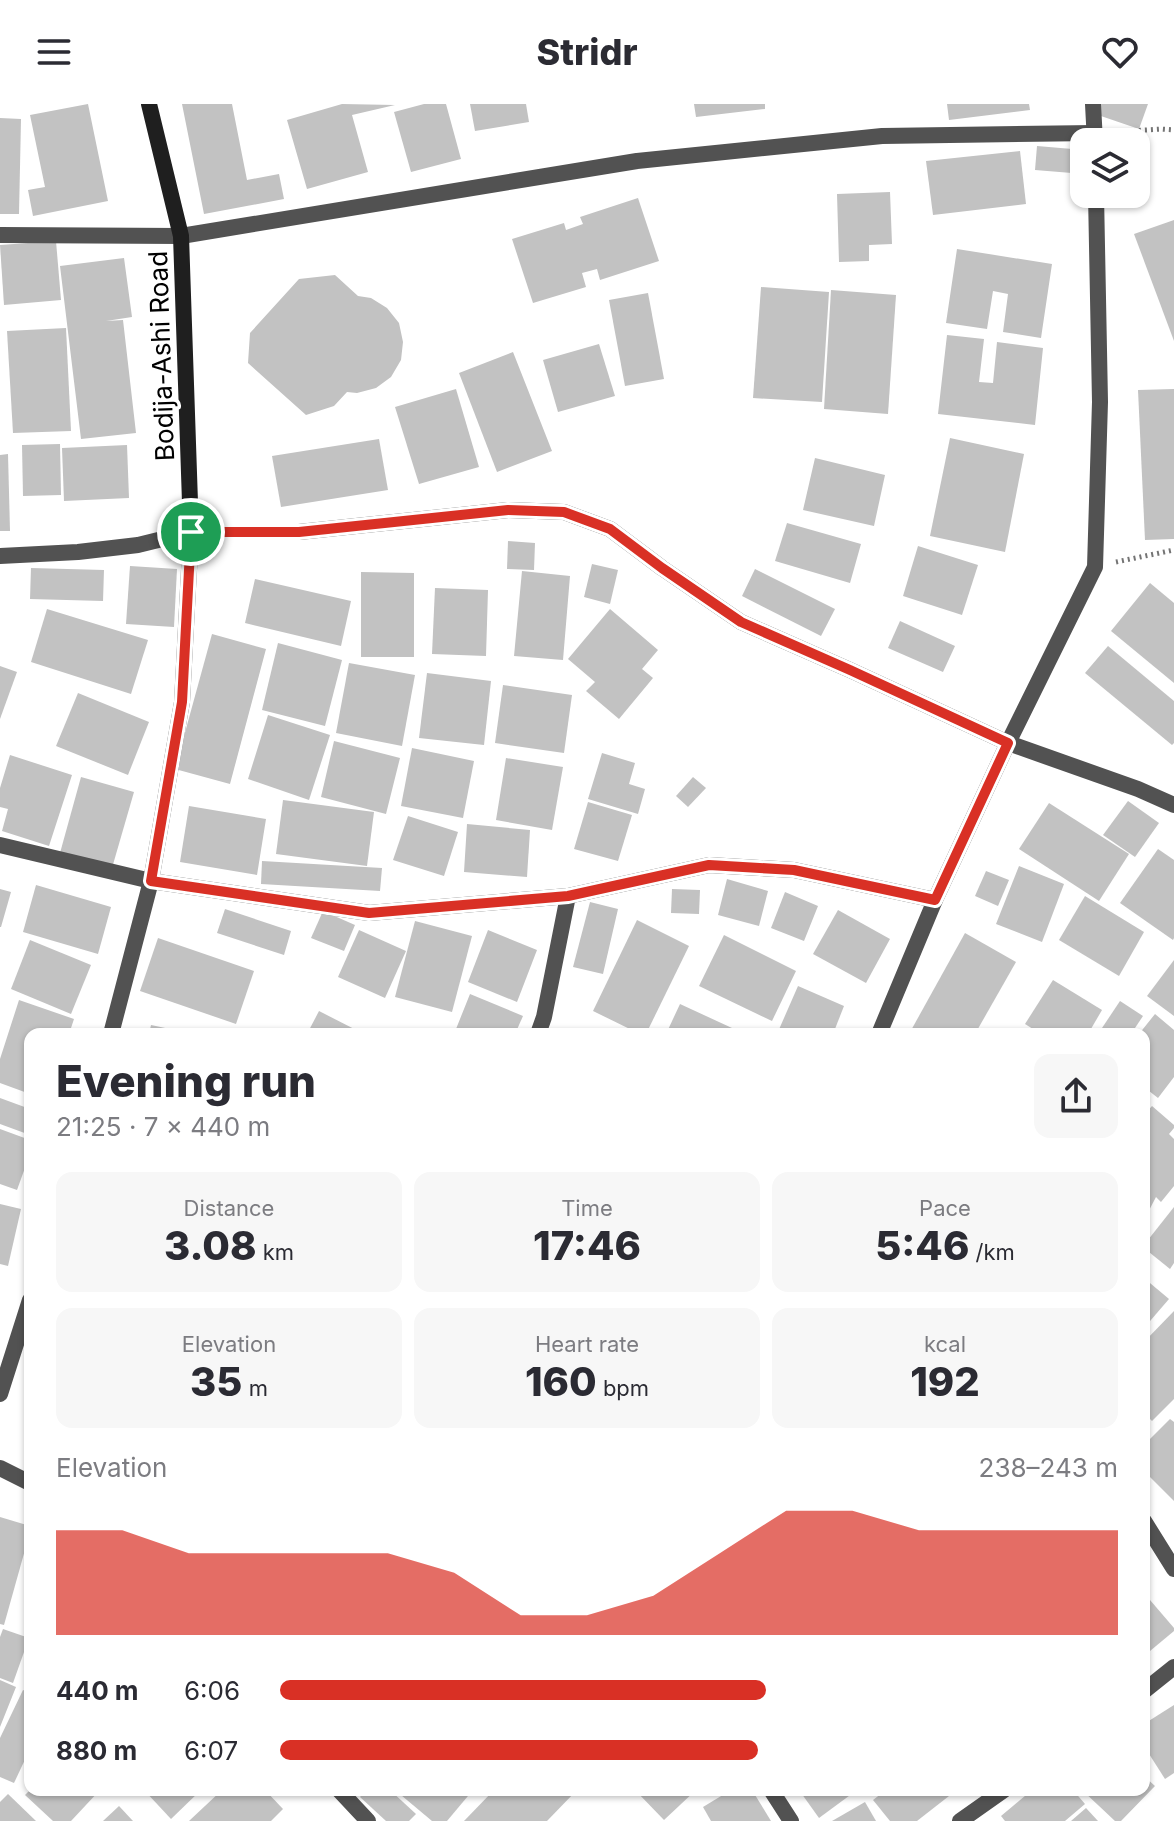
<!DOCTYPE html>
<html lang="en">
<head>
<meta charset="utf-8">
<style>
	body { margin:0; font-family:Inter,sans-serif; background:#f7f7f7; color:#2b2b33; height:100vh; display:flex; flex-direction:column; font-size:30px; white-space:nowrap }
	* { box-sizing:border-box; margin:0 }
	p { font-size:26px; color:#7c7c81 }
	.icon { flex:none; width:44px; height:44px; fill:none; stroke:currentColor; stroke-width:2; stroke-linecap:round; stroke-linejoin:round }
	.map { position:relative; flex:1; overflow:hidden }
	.panel { position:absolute; left:24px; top:924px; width:1126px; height:768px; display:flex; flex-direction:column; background:#fff; border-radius:16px; box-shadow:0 2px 6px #0004 }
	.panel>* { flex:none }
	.tools { position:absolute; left:1070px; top:24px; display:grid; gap:16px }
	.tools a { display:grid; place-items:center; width:80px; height:80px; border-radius:16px; background:#fff; box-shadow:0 2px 6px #0004; font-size:40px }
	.pin { position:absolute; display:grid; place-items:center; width:68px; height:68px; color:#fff; margin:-34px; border:4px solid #fff; border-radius:50%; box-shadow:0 2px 8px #0007 }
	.round { display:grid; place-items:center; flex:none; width:84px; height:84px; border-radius:16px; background:#f7f7f7 }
	.overview { display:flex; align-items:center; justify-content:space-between; height:136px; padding:0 32px }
	h1 { font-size:44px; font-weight:800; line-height:60px }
	.stats { display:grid; grid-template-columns:repeat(3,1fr); gap:12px; height:136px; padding:8px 32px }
	.stats div { display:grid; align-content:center; border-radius:16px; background:#f7f7f7; text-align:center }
	.stats b { font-size:40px; font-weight:800 }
	.stats small { font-size:22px; font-weight:400 }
	.stats p { font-size:22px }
	.chart { height:224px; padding:16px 32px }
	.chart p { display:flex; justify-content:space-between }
	.chart svg { width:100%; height:144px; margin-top:8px; fill:#d93025; opacity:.7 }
	ul { padding:0 32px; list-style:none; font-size:26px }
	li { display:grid; grid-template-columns:128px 96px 1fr; align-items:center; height:60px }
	li i { height:20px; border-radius:10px; background:#d93025 }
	header { display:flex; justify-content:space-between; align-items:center; height:104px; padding:0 32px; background:#fff; font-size:36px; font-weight:800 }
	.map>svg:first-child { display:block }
	.building { fill:#c2c2c2 }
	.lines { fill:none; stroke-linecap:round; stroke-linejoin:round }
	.path { stroke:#747474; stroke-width:5; stroke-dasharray:2 4; stroke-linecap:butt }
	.street { stroke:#525252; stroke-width:16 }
	.secondary { stroke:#1f1f1f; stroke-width:16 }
	.route-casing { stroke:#fff; stroke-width:16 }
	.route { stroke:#d93025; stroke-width:10 }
	.labels { text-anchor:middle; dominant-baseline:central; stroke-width:7; stroke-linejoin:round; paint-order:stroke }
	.street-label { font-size:26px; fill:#000; stroke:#fff }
</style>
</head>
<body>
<header><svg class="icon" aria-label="menu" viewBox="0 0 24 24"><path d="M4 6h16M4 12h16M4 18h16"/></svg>Stridr<svg class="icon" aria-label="heart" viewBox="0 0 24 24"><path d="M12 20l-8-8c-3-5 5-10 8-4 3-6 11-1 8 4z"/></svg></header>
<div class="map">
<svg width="1174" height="1717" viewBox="0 0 1174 1717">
	<rect width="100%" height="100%" fill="#fff"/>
	<g class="building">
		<path d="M 88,0 L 108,97 L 33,112 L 28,86 L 45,83 L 30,11 Z"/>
		<path d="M 182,0 L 232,0 L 247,76 L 279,70 L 284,95 L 204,110 Z"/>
		<path d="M 342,0 L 395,1 L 352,11 L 368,68 L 307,85 L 287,16 Z"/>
		<path d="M 424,0 L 446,0 L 461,55 L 411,68 L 394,8 Z"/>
		<path d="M 470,0 L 526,0 L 529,18 L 475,27 Z"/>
		<path d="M 694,0 L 765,0 L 765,5 L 696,13 Z"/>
		<path d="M 947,0 L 1029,0 L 1030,6 L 949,16 Z"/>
		<path d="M 1099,0 L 1148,0 L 1139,25 L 1095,10 Z"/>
		<path d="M 0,14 L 21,15 L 19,110 L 0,110 Z"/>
		<path d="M 1037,42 L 1084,46 L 1084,70 L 1035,66 Z"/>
		<path d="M 1020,47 L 1026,100 L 933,111 L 926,57 Z"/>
		<path d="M 890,88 L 892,140 L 869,141 L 869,157 L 839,158 L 837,90 Z"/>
		<path d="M 638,94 L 659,157 L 600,176 L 597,165 L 582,169 L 586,183 L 533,199 L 512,135 L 564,119 L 566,126 L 583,120 L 580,113 Z"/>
		<path d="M 1174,116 L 1174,237 L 1134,130 Z"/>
		<path d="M 56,137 L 61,196 L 4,201 L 0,141 Z"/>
		<path d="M 957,145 L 1052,160 L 1041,234 L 1003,228 L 1008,190 L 993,187 L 987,225 L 946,219 Z"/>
		<path d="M 124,154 L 132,213 L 106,217 L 123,216 L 136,329 L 81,335 L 60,162 Z"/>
		<path d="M 335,171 L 358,192 L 371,194 L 387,204 L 399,219 L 403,238 L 401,256 L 391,273 L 376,284 L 357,289 L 347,288 L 334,302 L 306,311 L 248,259 L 250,229 L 299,175 Z"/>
		<path d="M 761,183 L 829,188 L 822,298 L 753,294 Z"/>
		<path d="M 831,186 L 896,191 L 888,310 L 824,305 Z"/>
		<path d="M 648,189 L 664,275 L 625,282 L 609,196 Z"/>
		<path d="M 66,224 L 71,327 L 13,329 L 7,227 Z"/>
		<path d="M 947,231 L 984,235 L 979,278 L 993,279 L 997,238 L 1043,244 L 1035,321 L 938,310 Z"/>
		<path d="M 599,240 L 615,292 L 558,308 L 543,256 Z"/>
		<path d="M 513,248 L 552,347 L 497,368 L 459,269 Z"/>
		<path d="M 456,285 L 479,363 L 419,380 L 395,303 Z"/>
		<path d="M 1174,285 L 1174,435 L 1145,436 L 1138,286 Z"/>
		<path d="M 950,334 L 1024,350 L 1005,448 L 930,432 Z"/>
		<path d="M 379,335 L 388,386 L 281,403 L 272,352 Z"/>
		<path d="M 60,340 L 61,391 L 23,392 L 22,341 Z"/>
		<path d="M 127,341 L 129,394 L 64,397 L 62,344 Z"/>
		<path d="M 8,350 L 10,427 L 0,427 L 0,351 Z"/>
		<path d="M 815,354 L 885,371 L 874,422 L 803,406 Z"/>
		<path d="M 787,419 L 861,440 L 850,479 L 775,457 Z"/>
		<path d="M 508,437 L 535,439 L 534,466 L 507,465 Z"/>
		<path d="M 918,442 L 978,461 L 962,511 L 903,492 Z"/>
		<path d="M 592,460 L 618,466 L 610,500 L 584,493 Z"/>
		<path d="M 130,462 L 177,465 L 174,523 L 126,520 Z"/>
		<path d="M 31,464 L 104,466 L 103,497 L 30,495 Z"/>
		<path d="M 755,465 L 835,505 L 821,532 L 742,492 Z"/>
		<path d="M 522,467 L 570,472 L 563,556 L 514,552 Z"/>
		<path d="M 361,468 L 414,469 L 414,553 L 361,553 Z"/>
		<path d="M 255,475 L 351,497 L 341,542 L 245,519 Z"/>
		<path d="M 1150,479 L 1174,499 L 1174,579 L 1111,527 Z"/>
		<path d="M 435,484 L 488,486 L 486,552 L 432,550 Z"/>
		<path d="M 47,505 L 148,536 L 131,590 L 31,558 Z"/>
		<path d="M 610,505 L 658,546 L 642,565 L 653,574 L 619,615 L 586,587 L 595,578 L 568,555 Z"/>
		<path d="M 900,517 L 955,542 L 943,568 L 888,544 Z"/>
		<path d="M 212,530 L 266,545 L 230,680 L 175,665 Z"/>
		<path d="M 278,539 L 342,556 L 325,622 L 262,606 Z"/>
		<path d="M 1108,542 L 1174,597 L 1174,639 L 1172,641 L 1085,569 Z"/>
		<path d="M 349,559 L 415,571 L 402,642 L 336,629 Z"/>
		<path d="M 0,562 L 17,568 L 0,615 Z"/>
		<path d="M 427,569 L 491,577 L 484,641 L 419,634 Z"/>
		<path d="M 503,581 L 572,591 L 564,649 L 495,639 Z"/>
		<path d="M 78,589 L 149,618 L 128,671 L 56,642 Z"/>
		<path d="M 268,611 L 330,631 L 309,696 L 248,675 Z"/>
		<path d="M 334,637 L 400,654 L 386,710 L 321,693 Z"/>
		<path d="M 412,644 L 474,657 L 463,714 L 401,702 Z"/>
		<path d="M 602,649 L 635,659 L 629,680 L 645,685 L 638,710 L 588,695 Z"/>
		<path d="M 10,651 L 72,671 L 49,742 L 2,727 L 8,705 L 0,703 L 0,684 Z"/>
		<path d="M 506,654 L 563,663 L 552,726 L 496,716 Z"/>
		<path d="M 81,673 L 134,688 L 112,764 L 60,749 Z"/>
		<path d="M 693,673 L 706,684 L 688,703 L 676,692 Z"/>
		<path d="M 283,696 L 374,708 L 367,762 L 276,750 Z"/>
		<path d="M 1128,697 L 1159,719 L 1135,753 L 1103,731 Z"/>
		<path d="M 588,698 L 632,711 L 618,757 L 574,745 Z"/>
		<path d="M 1049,699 L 1129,750 L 1099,797 L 1019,745 Z"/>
		<path d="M 189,702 L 266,715 L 257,771 L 180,758 Z"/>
		<path d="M 408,712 L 458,728 L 444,772 L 393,756 Z"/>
		<path d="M 467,720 L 530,726 L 527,773 L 464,768 Z"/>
		<path d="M 1158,745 L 1174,756 L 1174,834 L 1173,836 L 1120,799 Z"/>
		<path d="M 262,757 L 382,764 L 380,787 L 261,780 Z"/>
		<path d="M 1019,762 L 1064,780 L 1042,838 L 996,820 Z"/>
		<path d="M 986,767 L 1009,776 L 998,802 L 975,792 Z"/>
		<path d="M 727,775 L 768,787 L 759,822 L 718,811 Z"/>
		<path d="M 36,781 L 111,803 L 98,850 L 23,828 Z"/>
		<path d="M 0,785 L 11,788 L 1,823 L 0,823 Z"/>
		<path d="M 672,785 L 700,786 L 699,810 L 671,809 Z"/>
		<path d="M 785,788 L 818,802 L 804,837 L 771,824 Z"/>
		<path d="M 1085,792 L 1144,828 L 1119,872 L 1059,836 Z"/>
		<path d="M 590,798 L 618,805 L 603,870 L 573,863 Z"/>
		<path d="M 225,805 L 291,827 L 284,851 L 217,829 Z"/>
		<path d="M 838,806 L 890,835 L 866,879 L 813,850 Z"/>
		<path d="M 323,807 L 355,821 L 344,847 L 311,834 Z"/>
		<path d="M 637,816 L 689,842 L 646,930 L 640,930 L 593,907 Z"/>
		<path d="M 415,817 L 472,832 L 452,908 L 395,893 Z"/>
		<path d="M 359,826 L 406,847 L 385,894 L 338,873 Z"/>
		<path d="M 488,826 L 537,846 L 517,898 L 468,878 Z"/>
		<path d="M 965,829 L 1016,858 L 975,930 L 909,930 Z"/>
		<path d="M 724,831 L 796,867 L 772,917 L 699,882 Z"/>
		<path d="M 158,834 L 254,867 L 236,920 L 140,887 Z"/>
		<path d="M 30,836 L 91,861 L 71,910 L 11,885 Z"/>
		<path d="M 1174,856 L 1174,912 L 1147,892 Z"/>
		<path d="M 1053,876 L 1102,906 L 1088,930 L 1041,930 L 1025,920 Z"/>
		<path d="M 798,882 L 844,902 L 833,930 L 777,930 Z"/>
		<path d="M 470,890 L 523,912 L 515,930 L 454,930 Z"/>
		<path d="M 19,896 L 74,915 L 69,930 L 30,930 L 30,990 L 0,979 L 0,955 Z"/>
		<path d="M 1120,897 L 1143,912 L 1131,930 L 1098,930 Z"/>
		<path d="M 680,900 L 745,930 L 666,930 Z"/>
		<path d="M 319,907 L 364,930 L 307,930 Z"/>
		<path d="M 1155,910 L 1174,926 L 1174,973 L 1158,994 L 1144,983 L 1144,930 L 1139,930 Z"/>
		<path d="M 151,921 L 189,929 L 189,930 L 149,930 Z"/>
		<path d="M 0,994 L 30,1005 L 30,1031 L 0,1020 Z"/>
		<path d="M 1152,1002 L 1174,1021 L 1174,1024 L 1169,1030 L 1174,1035 L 1174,1082 L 1161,1098 L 1156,1093 L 1144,1116 L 1144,1011 Z"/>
		<path d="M 0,1025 L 30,1036 L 30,1050 L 17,1086 L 0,1080 Z"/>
		<path d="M 0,1100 L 21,1105 L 8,1162 L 0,1160 Z"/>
		<path d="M 1174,1103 L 1174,1159 L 1170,1165 L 1144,1144 L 1144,1141 Z"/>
		<path d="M 1144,1174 L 1169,1195 L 1144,1224 Z"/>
		<path d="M 1174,1207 L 1174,1295 L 1152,1317 L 1144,1309 L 1144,1238 Z"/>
		<path d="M 1170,1315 L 1174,1318 L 1174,1397 L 1144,1367 L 1144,1341 Z"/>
		<path d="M 0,1413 L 30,1422 L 30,1428 L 4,1521 L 0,1520 Z"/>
		<path d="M 1144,1489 L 1174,1524 L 1174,1527 L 1144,1552 Z"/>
		<path d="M 3,1525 L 29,1534 L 13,1579 L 0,1574 L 0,1533 Z"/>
		<path d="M 0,1576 L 16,1583 L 0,1623 Z"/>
		<path d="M 23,1586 L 30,1589 L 30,1645 L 14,1679 L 0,1673 L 0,1634 Z"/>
		<path d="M 1174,1601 L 1174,1669 L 1165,1675 L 1144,1642 L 1144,1620 Z"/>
		<path d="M 1144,1672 L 1155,1682 L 1121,1717 L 1115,1717 L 1082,1686 L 1144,1686 Z"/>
		<path d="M 30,1686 L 100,1686 L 71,1717 L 53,1717 L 25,1691 Z"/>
		<path d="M 144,1686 L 201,1686 L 171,1715 Z"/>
		<path d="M 222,1686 L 265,1686 L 283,1705 L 271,1717 L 189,1717 Z"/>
		<path d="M 366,1686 L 390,1686 L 416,1710 L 409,1717 L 386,1717 L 360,1693 Z"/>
		<path d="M 395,1686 L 473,1686 L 447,1717 L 432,1717 Z"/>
		<path d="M 494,1686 L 577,1686 L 547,1717 L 464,1717 Z"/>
		<path d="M 635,1686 L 696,1686 L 664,1716 Z"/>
		<path d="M 731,1686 L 752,1686 L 771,1717 L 711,1717 L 703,1703 Z"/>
		<path d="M 799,1686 L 857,1686 L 819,1714 Z"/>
		<path d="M 886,1686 L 944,1686 L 949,1692 L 917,1717 L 890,1717 L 873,1696 Z"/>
		<path d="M 1032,1686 L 1073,1686 L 1085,1700 L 1065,1717 L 1005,1717 L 1001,1712 Z"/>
		<path d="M 8,1690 L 36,1717 L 0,1717 L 0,1698 Z"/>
		<path d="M 865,1698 L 876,1717 L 832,1717 Z"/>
		<path d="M 119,1702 L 133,1717 L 103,1717 Z"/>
		<path d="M 1086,1704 L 1098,1717 L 1071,1717 Z"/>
	</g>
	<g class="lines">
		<g class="path">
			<path d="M 1115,28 L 1161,25 L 1174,26"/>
			<path d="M 1116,458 L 1174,446"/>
		</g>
		<g class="street">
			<path d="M 1093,0 L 1095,38"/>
			<path d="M 0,131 L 181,132 L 637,57 L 882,32 L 1095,29"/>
			<path d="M 0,452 L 78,448 L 138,441 L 191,428 L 299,428 L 508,406 L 564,408 L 610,425 L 662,464 L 741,518 L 850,566 L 1008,639 L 1138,685 L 1174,701"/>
			<path d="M 0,741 L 151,777 L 369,809 L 568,792 L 709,761 L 794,766 L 935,796"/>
			<path d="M 111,930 L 151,777 L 182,598 L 191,428"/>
			<path d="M 538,930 L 544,913 L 568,792"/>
			<path d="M 879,930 L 935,796 L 1008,639 L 1095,463 L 1100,298 L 1096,90"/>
			<path d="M 0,1290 L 30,1196"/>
			<path d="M 0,1364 L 30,1379"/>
			<path d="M 1144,1417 L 1174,1465"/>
			<path d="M 1144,1587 L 1174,1563"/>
			<path d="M 339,1686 L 368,1717"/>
			<path d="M 771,1686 L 791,1717"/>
			<path d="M 960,1717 L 1004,1686"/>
		</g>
		<path class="secondary" d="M 149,0 L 181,132 L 191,428"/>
	</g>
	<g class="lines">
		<defs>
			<path id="route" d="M 508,406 L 564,408 L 610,425 L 662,464 L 741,518 L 850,566 L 1008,639 L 935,796 L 794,766 L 709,761 L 568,792 L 369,809 L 151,777 L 182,598 L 191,428 L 299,428 Z"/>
		</defs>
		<use href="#route" class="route-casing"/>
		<use href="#route" class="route"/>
	</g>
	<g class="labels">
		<g class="street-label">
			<text transform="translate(161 252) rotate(-92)">Bodija-Ashi Road</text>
		</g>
	</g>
</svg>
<div class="tools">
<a><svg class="icon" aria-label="layers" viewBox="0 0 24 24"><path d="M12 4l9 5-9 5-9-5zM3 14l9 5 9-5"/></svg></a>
</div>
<div class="pin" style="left:191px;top:428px;background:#1e9e55"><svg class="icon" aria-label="arrive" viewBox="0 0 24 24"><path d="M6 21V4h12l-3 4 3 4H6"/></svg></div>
<section class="panel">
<div class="overview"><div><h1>Evening run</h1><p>21:25 · 7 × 440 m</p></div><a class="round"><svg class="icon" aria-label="share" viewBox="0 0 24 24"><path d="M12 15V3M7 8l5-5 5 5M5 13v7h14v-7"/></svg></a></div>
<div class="stats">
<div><p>Distance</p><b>3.08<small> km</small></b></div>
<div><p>Time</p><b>17:46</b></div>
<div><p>Pace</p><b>5:46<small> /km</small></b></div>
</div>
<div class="stats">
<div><p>Elevation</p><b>35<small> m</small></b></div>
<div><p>Heart rate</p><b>160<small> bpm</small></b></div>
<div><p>kcal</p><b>192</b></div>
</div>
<div class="chart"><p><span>Elevation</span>238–243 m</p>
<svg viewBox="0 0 160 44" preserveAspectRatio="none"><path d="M0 44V12L10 12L20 19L30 19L40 19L50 19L60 25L70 38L80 38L90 32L100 19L110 6L120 6L130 12L140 12L150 12L160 12V44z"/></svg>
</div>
<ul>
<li><b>440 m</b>6:06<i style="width:58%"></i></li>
<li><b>880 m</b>6:07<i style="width:57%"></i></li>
</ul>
</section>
</div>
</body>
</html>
